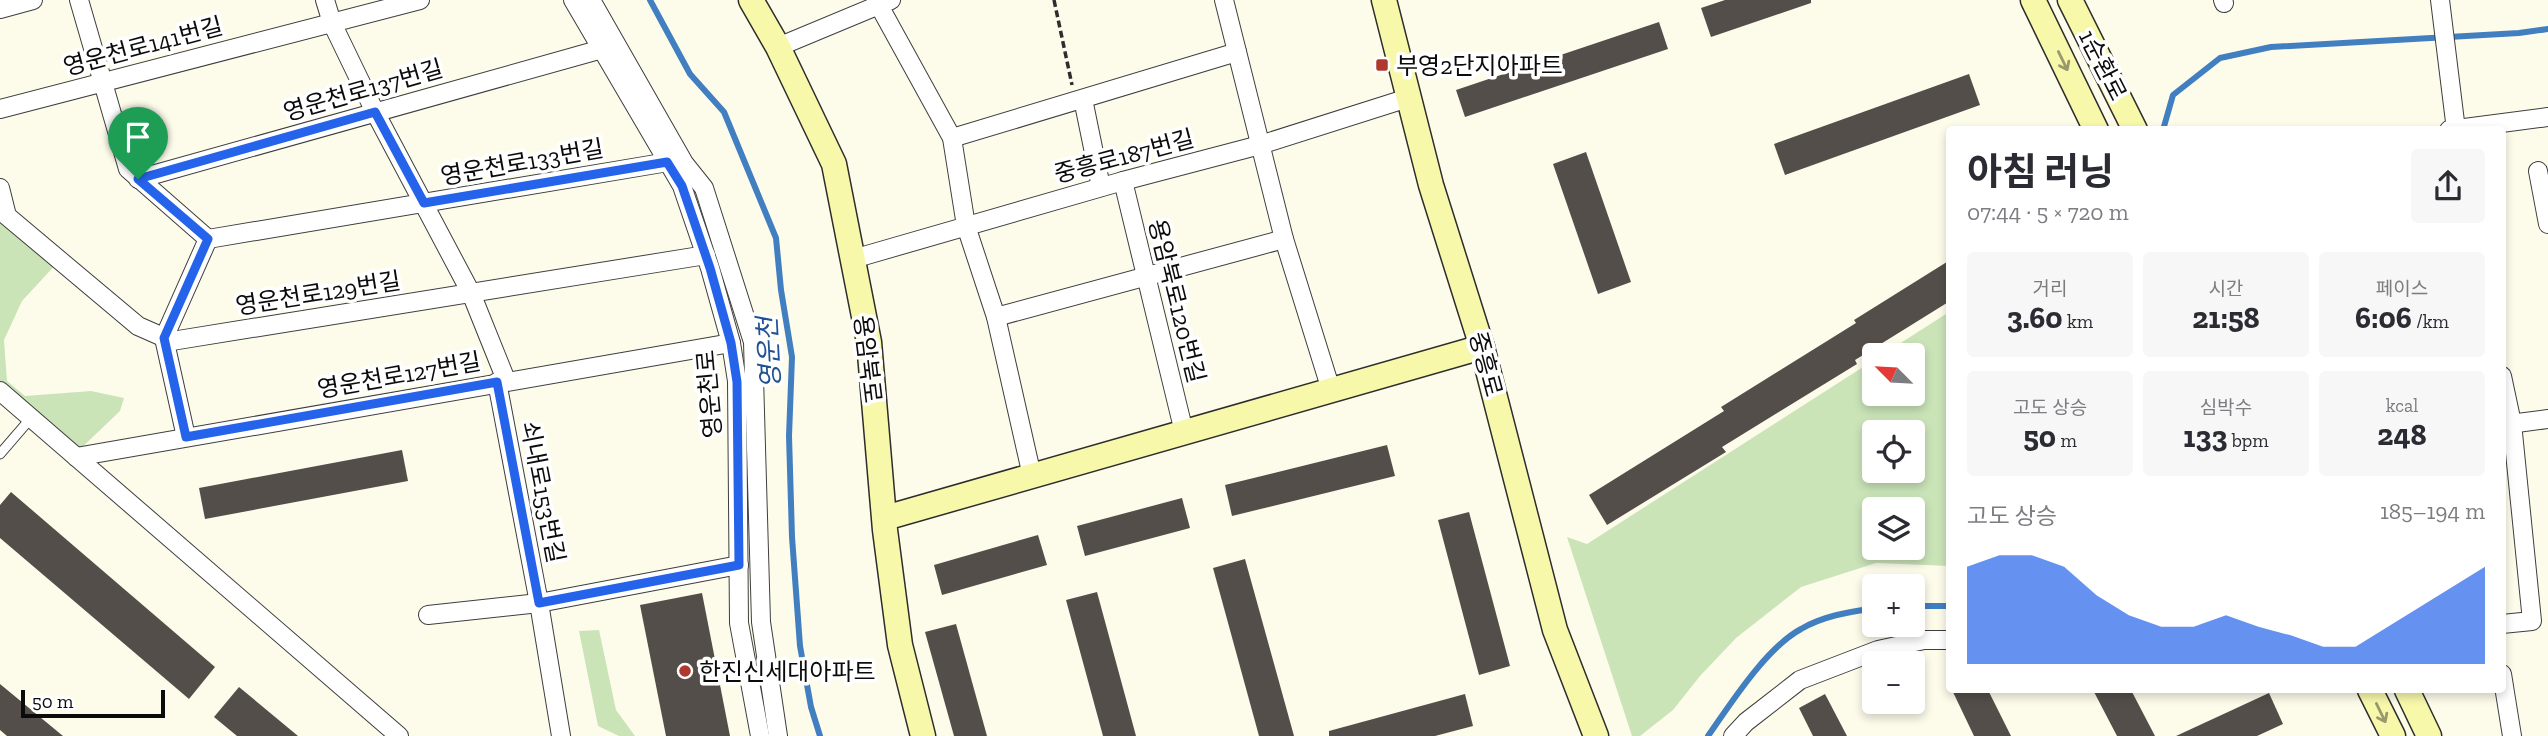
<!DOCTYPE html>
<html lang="ko">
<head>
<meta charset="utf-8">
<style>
	body { margin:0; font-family:"Zilla Slab","Noto Sans KR",serif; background:#f7f7f7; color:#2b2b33; height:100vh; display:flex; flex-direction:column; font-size:26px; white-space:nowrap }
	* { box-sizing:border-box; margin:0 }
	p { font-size:23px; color:#7c7c81 }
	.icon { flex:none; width:38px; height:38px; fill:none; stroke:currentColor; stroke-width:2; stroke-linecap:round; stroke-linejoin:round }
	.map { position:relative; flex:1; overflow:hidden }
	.panel { position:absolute; left:1946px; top:126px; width:560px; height:567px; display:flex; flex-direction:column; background:#fff; border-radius:7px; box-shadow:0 4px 10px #0003 }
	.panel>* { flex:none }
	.needle { width:46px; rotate:294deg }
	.buttons { position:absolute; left:1862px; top:343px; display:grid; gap:14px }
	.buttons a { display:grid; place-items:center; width:63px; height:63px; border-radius:7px; background:#fff; box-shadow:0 4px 10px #0003; font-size:35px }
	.scale { position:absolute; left:21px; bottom:18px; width:144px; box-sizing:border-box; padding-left:7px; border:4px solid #0b0b0b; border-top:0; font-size:19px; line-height:24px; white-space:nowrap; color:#0b0b0b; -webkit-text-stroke:5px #fff; paint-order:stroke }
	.pin { position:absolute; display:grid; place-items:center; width:60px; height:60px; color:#fff; margin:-72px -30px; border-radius:50% 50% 50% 0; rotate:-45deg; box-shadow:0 0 7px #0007 }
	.pin .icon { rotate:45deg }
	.round { display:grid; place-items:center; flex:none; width:74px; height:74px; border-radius:7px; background:#f7f7f7 }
	.headline { display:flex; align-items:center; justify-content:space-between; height:119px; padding:0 21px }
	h1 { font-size:38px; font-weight:700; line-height:52px }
	.figures { display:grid; grid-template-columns:repeat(3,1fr); gap:10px; height:119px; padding:7px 21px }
	.figures div { display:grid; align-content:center; border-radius:7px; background:#f7f7f7; text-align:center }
	.figures b { font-size:30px; font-weight:700 }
	.figures small { font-size:19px; font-weight:400 }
	.figures p { font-size:19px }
	.chart { height:196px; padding:14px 21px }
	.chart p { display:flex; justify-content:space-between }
	.chart svg { width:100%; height:126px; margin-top:7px; fill:#2563eb; opacity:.7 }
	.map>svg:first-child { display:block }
	.green { fill:#cae4b8; fill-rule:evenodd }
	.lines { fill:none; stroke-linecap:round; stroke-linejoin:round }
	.stream { stroke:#417fc1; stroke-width:6 }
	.building { fill:#534e49 }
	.lane-casing { stroke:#3e3e3e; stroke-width:11 }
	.street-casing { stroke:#3e3e3e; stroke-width:20 }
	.secondary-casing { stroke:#2d2d2d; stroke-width:27 }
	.path { stroke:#2d2d2d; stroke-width:3.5; stroke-dasharray:7 3.5; stroke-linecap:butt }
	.lane { stroke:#fff; stroke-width:9 }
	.street { stroke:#fff; stroke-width:18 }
	.secondary { stroke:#f8f8ab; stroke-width:24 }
	.oneway { stroke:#99996b }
	.route-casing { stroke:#fff; stroke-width:14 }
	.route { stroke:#2563eb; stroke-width:9 }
	.poi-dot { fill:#af392f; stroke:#fff; stroke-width:2.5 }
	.labels { text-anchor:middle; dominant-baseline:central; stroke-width:7; stroke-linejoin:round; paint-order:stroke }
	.street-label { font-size:24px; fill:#0b0b0b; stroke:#fff }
	.poi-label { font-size:24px; fill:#0b0b0b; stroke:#fff; text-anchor:start }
	.water-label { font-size:26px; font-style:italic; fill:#205292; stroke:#fff }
</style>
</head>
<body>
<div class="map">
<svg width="2548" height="736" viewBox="0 0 2548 736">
	<rect width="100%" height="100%" fill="#fdfceb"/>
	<g class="green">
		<path d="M 0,220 L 58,262 L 22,301 L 4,340 L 7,381 L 25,396 L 91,391 L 124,398 L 120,411 L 76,453 L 0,389 Z"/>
		<path d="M 1949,312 L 1949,566 L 1876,563 L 1801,587 L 1736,638 L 1700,676 L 1673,710 L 1640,736 L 1632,736 L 1567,537 L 1587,544 L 1874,360 L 1874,394 L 1913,394 L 1913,355 L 1882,355 ZM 1874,432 L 1913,432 L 1913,471 L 1874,471 ZM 1874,509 L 1913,509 L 1913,548 L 1874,548 Z"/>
		<path d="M 599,630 L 616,710 L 635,736 L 619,736 L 598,726 L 579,631 Z"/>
	</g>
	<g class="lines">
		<g class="stream">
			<path d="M 650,0 L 690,74 L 724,112 L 776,238 L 781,290 L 792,357 L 789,436 L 792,537 L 800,646 L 811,707 L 820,736"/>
			<path d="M 2163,130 L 2173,95 L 2220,58 L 2271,47 L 2519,33 L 2548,29"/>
			<path d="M 1913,606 L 1950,606"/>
			<path d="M 1708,736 C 1731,703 1766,648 1801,629 C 1823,616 1849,612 1874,608"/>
		</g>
	</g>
	<g class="building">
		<path d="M 1725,0 L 1811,0 L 1811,3 L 1711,37 L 1701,8 Z"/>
		<path d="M 1659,22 L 1668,49 L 1465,117 L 1456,90 Z"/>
		<path d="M 1969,74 L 1980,105 L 1785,175 L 1774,144 Z"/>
		<path d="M 1586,152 L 1631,282 L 1598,294 L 1553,164 Z"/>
		<path d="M 1950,260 L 1950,301 L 1855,360 L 1857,364 L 1722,447 L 1726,452 L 1607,525 L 1589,495 L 1724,411 L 1721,407 L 1856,323 L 1854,320 Z"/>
		<path d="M 1387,445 L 1395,476 L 1232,516 L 1225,485 Z"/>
		<path d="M 402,450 L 408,481 L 205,519 L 199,488 Z"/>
		<path d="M 11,492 L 215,667 L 189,699 L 0,538 L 0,505 Z"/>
		<path d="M 1182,498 L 1190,528 L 1085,556 L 1077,526 Z"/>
		<path d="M 1469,512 L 1510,666 L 1479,675 L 1438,520 Z"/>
		<path d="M 1038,535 L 1047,565 L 942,595 L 934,565 Z"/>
		<path d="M 1245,559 L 1294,736 L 1259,736 L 1213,568 Z"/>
		<path d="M 1097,592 L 1136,736 L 1103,736 L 1066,600 Z"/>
		<path d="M 702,593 L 730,736 L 666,736 L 640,605 Z"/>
		<path d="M 956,624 L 987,736 L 954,736 L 925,632 Z"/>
		<path d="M 0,684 L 63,736 L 7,736 L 0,730 Z"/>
		<path d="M 239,687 L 298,736 L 237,736 L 214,717 Z"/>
		<path d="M 1952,690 L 1988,690 L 2011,736 L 1974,736 Z"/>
		<path d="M 2093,690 L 2131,690 L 2155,736 L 2117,736 Z"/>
		<path d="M 2269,693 L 2283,724 L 2257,736 L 2176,736 Z"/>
		<path d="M 1465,694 L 1473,726 L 1435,736 L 1329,736 L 1329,731 Z"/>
		<path d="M 1825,694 L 1847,736 L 1813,736 L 1799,708 Z"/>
	</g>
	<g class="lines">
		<defs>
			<path id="lane" d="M 0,454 L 31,418"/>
			<g id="street">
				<path d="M 79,0 L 128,169 L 208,239 L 668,162"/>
				<path d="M 325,0 L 332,23 L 375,112 L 471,293 L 506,380"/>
				<path d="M 573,0 L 682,186 L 710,268 L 731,343 L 737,381 L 739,623 L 760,736"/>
				<path d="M 591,0 L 684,163 L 704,188 L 753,342 L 761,622 L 778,736"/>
				<path d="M 876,0 L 952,138 L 966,226 L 996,317 L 1032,476"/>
				<path d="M 1224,0 L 1284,239 L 1331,390"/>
				<path d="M 2223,0 L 2224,3"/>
				<path d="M 2440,0 L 2456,130"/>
				<path d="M 0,9 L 33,0"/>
				<path d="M 778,47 L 891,0"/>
				<path d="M 1083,99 L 1101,187"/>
				<path d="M 0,109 L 420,0"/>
				<path d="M 2449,130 L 2548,117"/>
				<path d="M 952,138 L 1237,52"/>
				<path d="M 2538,171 L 2548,224"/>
				<path d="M 138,179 L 602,49"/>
				<path d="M 1123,181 L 1184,432"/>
				<path d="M 0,188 L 7,216 L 138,326 L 172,341 L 706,255"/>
				<path d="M 853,259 L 1123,181 L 1260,145 L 1408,98"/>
				<path d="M 996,317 L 1284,239"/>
				<path d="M 2502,376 L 2512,423 L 2532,621 L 2502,624"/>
				<path d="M 497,382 L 539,603 L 561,736"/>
				<path d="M 0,391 L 399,736"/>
				<path d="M 2502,425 L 2548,419"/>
				<path d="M 186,437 L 164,338 L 208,239"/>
				<path d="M 76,457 L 731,343"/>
				<path d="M 428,615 L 539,603 L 739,565"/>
				<path d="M 2502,674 L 2512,736"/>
				<path d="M 1733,736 L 1746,722 L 1800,680 L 1878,650 L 1924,640 L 1950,640"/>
			</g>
			<g id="secondary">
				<path d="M 751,0 L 778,47 L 834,164 L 869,342 L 885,530 L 900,645 L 923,736"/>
				<path d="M 1384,0 L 1431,185 L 1482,347 L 1555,630 L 1596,736"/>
				<path d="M 2033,0 L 2096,130"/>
				<path d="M 2070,0 L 2135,130"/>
				<path d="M 885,518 L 1482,347"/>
				<path d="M 2370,690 L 2393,736"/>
				<path d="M 2407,690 L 2429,736"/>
			</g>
		</defs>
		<use href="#lane" class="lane-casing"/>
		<use href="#street" class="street-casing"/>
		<use href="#secondary" class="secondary-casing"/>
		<path class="path" d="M 1054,0 L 1072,85"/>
		<use href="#lane" class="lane"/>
		<use href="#street" class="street"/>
		<use href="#secondary" class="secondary"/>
	</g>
	<defs><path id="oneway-shaft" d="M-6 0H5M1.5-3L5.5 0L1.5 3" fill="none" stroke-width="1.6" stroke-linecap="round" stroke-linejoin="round" transform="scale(1.75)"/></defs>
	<g class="oneway">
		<use href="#oneway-shaft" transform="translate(2063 61) rotate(64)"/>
		<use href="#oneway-shaft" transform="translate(2381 713) rotate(64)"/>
	</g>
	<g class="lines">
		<defs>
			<path id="route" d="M 375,112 L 424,203 L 667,162 L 682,186 L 710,268 L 731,343 L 737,382 L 739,565 L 539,603 L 497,382 L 186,437 L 164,338 L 208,239 L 138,179 Z"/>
		</defs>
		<use href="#route" class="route-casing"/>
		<use href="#route" class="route"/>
	</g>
	<g class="poi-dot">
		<rect x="1375" y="58" width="14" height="14" rx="3.5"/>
		<circle cx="685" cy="671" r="7"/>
	</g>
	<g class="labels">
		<g class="street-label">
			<text transform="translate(143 46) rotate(-15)">영운천로141번길</text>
			<text transform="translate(2103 65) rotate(63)">1순환로</text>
			<text transform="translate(363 90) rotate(-16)">영운천로137번길</text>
			<text transform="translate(1124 156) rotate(-15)">중흥로187번길</text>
			<text transform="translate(522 162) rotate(-10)">영운천로133번길</text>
			<text transform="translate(318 293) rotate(-9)">영운천로129번길</text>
			<text transform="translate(1177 301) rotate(76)">용암북로120번길</text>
			<text transform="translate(868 359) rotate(83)">용암북로</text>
			<text transform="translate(1486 364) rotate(75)">중흥로</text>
			<text transform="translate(399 375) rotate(-10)">영운천로127번길</text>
			<text transform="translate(709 394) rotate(-95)">영운천로</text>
			<text transform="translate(543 492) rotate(79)">쇠내로153번길</text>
		</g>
		<g class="poi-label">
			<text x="1396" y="65">부영2단지아파트</text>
			<text x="699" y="671">한진신세대아파트</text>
		</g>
		<g class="water-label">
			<text transform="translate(769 353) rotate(-93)">영운천</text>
		</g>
	</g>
</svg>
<div class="buttons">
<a><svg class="needle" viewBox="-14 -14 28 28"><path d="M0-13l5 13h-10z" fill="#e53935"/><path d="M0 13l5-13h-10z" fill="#7c7c81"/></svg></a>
<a><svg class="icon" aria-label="locate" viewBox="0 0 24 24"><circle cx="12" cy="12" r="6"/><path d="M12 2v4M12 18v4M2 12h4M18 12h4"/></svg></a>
<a><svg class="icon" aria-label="layers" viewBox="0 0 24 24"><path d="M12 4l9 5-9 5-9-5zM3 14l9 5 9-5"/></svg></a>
<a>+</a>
<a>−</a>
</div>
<div class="scale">50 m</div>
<div class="pin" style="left:138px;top:179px;background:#1e9e55"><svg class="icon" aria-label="arrive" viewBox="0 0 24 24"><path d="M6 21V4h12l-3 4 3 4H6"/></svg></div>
<section class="panel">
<div class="headline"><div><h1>아침 러닝</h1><p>07:44 · 5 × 720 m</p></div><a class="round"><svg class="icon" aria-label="share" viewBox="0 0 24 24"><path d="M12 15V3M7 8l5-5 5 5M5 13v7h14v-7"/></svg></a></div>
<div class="figures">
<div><p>거리</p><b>3.60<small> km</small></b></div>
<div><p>시간</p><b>21:58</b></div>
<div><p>페이스</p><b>6:06<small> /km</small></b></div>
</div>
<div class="figures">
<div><p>고도 상승</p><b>50<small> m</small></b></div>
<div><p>심박수</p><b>133<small> bpm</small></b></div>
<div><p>kcal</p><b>248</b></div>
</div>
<div class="chart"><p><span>고도 상승</span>185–194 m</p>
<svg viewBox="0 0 160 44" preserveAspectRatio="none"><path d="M0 44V10L10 6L20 6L30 10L40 20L50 27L60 31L70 31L80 27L90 31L100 34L110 38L120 38L130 31L140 24L150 17L160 10V44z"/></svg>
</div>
</section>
</div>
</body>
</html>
